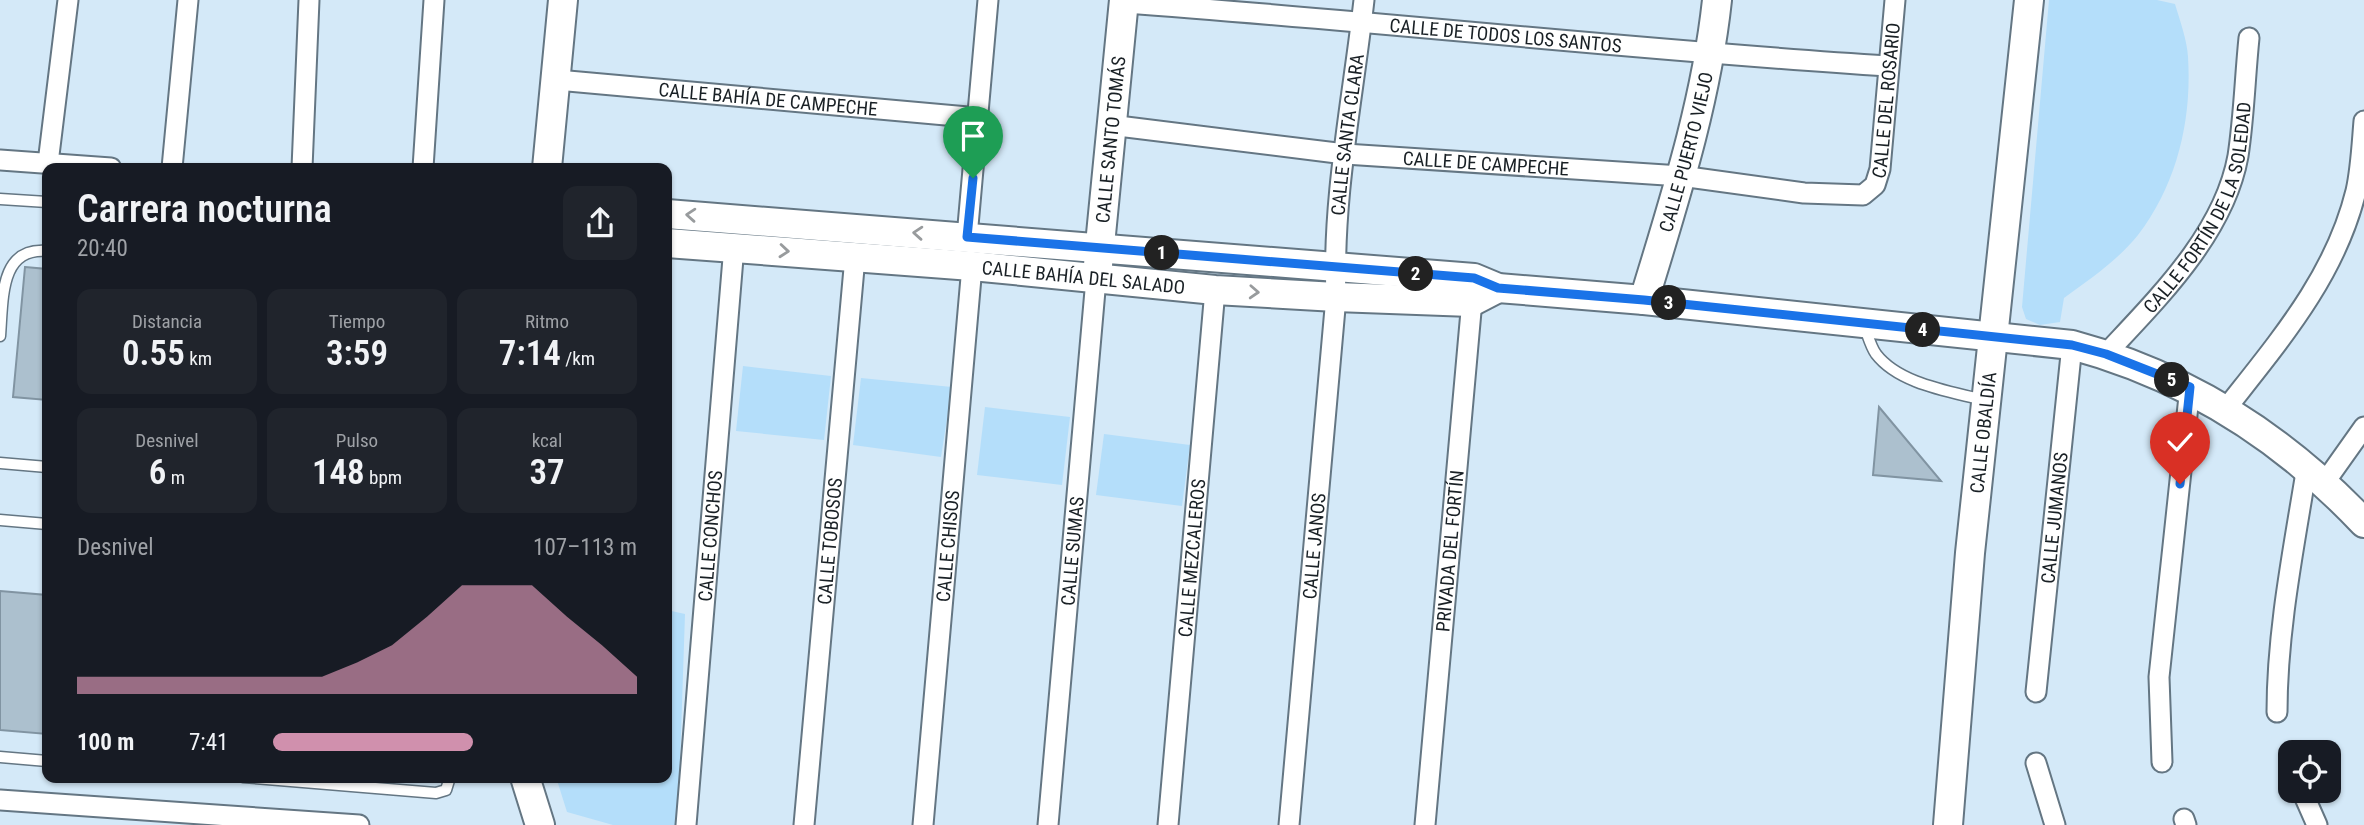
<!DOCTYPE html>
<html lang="es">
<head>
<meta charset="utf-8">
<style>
	body { margin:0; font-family:"Roboto Condensed",sans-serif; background:#20242c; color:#f1f3f6; height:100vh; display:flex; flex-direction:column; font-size:26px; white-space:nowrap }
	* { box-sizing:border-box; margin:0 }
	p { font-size:23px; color:#9ea1a6 }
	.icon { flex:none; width:38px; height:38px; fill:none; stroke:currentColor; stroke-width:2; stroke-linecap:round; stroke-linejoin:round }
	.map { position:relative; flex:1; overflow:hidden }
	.side { position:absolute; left:42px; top:163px; width:630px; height:620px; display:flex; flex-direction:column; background:#171b24; border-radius:14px; box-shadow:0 2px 5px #0004 }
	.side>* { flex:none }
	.fabs { position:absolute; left:2278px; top:740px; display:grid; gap:14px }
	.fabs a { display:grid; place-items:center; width:63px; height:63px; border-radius:14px; background:#171b24; box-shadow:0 2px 5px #0004; font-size:35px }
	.pin { position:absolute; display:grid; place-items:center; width:60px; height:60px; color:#fff; margin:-72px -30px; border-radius:50% 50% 50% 0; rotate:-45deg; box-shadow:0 0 7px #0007 }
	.pin .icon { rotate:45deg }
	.km { position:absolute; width:35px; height:35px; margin:-18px; border-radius:50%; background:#222; color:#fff; font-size:19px; line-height:35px; text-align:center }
	.round { display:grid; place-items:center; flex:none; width:74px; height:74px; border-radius:14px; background:#20242c }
	.summary { display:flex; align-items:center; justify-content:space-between; height:119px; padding:0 35px }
	h1 { font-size:38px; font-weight:600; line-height:52px }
	.stats { display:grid; grid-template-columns:repeat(3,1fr); gap:10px; height:119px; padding:7px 35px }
	.stats div { display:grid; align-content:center; border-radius:14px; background:#20242c; text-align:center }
	.stats b { font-size:35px; font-weight:600 }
	.stats small { font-size:19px; font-weight:400 }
	.stats p { font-size:19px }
	.chart { height:196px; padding:14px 35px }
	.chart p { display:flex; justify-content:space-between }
	.chart svg { width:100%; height:126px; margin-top:7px; fill:#d090ad; opacity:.7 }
	ul { padding:0 35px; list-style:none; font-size:23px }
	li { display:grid; grid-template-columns:112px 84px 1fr; align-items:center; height:52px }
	li i { height:18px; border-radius:9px; background:#d090ad }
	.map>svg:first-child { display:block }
	.green { fill:#b4defa }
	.building { fill:#acc0ce; stroke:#8194a2; stroke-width:2 }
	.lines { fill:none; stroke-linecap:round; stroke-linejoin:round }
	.lane-casing { stroke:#647683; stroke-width:13 }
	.street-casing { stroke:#647683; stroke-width:23 }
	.secondary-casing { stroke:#647683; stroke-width:32 }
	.lane { stroke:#fff; stroke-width:10 }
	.street { stroke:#fff; stroke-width:19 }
	.secondary { stroke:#fff; stroke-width:28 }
	.oneway { stroke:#989b9d }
	.route-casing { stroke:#fff; stroke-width:14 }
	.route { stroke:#1a73e8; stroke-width:9 }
	.labels { text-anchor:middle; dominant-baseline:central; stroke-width:7; stroke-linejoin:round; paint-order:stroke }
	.street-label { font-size:19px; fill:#192025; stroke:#e9f5fe }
</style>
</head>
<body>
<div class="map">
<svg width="2364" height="825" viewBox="0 0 2364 825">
	<rect width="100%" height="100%" fill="#d4e9f8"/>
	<g class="green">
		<path d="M 2049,0 L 2157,0 L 2175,4 C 2180,21 2187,40 2188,57 C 2192,120 2177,184 2138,235 C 2118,260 2090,279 2064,298 L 2060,322 L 2040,325 L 2026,319 L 2022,307 Z"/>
		<path d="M 743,366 L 831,376 L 824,440 L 736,431 Z"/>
		<path d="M 861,378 L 952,387 L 941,457 L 853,445 Z"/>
		<path d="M 985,407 L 1070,417 L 1062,485 L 977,475 Z"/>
		<path d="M 1104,434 L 1190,445 L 1182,506 L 1096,495 Z"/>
		<path d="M 667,610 L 685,614 L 678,825 L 613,825 L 567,812 L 556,777 L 667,777 Z"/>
	</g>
	<g class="building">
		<path d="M 25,267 L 47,269 L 47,400 L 13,397 Z"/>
		<path d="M 1879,407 L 1941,481 L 1873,475 Z"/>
		<path d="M 0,591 L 47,595 L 47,734 L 0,730 Z"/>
	</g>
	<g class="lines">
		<defs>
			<g id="lane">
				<path d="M 0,199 L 47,202"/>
				<path d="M 1865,328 C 1868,336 1871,347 1876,354 C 1899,384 1949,391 1983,400"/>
				<path d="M 0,336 C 3,297 0,247 47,251"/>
				<path d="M 0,463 L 47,467"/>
				<path d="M 0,520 L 47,524"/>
				<path d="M 0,757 L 47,761"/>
				<path d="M 243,777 L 436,793 L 446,790 L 450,777"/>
			</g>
			<g id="street">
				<path id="s1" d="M 1124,3 C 1379,21 1633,50 1888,66"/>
				<path id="s2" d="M 557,80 L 979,118"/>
				<path id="s3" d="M 1110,125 L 1345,154 L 1681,176 L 1804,193 L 1863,195 L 1875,185 L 1880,169 L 1895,0"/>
				<path d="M 0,160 L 111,168"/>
				<path d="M 48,163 L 68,0"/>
				<path d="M 172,168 L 188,0"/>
				<path d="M 302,168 L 309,0"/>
				<path d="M 423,168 L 434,0"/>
				<path d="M 967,237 L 988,0"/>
				<path id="s4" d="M 2106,354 C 2157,299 2224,234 2238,156 C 2244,117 2245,77 2249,38"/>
				<path d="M 2225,410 C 2279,341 2335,277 2356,191 C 2361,169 2362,144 2364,121"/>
				<path d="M 2325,482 L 2364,427"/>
				<path id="s5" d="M 2036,692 L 2072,345"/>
				<path d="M 2277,712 C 2277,630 2294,547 2307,466"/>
				<path d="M 2162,762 L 2159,677 L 2190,387"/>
				<path d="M 2036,763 L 2055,825"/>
				<path d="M 2302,791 L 2317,825"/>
				<path d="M 0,800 L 359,825"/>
				<path d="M 2184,819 L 2186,825"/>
				<path id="s6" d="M 686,825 L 734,246"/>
				<path id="s7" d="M 804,825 L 855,257"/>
				<path id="s8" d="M 923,825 L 972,266"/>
				<path id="s9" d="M 1048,825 L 1096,279"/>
				<path id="s10" d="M 1168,825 L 1215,290"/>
				<path id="s11" d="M 1289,825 L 1336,297 C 1332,198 1353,98 1364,0"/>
				<path id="s12" d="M 1425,825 L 1473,289"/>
			</g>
			<g id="secondary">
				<path d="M 547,168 L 563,0"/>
				<path d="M 667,214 L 1474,278 L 1498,288 L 1644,300 L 2072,345 C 2187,376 2282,436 2364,523"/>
				<path id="s13" d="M 667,243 L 972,266 L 1215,290 L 1336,297 L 1471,302 L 1498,288"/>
				<path id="s14" d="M 1098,265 L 1124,0"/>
				<path id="s15" d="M 1644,300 C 1674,201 1706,103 1717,0"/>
				<path d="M 525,777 L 540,825"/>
				<path id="s16" d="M 1948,825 L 1970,553 L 2029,0"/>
			</g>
		</defs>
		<use href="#lane" class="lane-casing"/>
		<use href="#street" class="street-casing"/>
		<use href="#secondary" class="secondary-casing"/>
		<use href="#lane" class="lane"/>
		<use href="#street" class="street"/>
		<use href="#secondary" class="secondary"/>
	</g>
	<defs><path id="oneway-chevron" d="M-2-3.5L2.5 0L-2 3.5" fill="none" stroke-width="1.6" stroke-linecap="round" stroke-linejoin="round" transform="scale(1.75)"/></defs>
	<g class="oneway">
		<use href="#oneway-chevron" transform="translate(691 215) rotate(-176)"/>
		<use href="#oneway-chevron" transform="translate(918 233) rotate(-176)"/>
		<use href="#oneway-chevron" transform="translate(784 251) rotate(5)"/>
		<use href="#oneway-chevron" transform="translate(1254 292) rotate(3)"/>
	</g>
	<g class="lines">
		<defs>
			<path id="route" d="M 973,178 L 967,237 L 1474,278 L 1498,288 L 1644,300 L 2072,345 L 2106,354 L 2190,387 L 2180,484"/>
		</defs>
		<use href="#route" class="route-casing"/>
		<use href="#route" class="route"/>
	</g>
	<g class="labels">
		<g class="street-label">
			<text stroke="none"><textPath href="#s1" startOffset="383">CALLE DE TODOS LOS SANTOS</textPath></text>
			<text stroke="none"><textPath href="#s2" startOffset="212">CALLE BAHÍA DE CAMPECHE</textPath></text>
			<text stroke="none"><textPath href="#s3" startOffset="858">CALLE DEL ROSARIO</textPath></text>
			<text stroke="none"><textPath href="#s11" startOffset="693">CALLE SANTA CLARA</textPath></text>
			<text stroke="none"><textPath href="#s14" startOffset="126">CALLE SANTO TOMÁS</textPath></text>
			<text stroke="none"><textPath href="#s15" startOffset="154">CALLE PUERTO VIEJO</textPath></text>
			<text stroke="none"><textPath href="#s3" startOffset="378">CALLE DE CAMPECHE</textPath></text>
			<text stroke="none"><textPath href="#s4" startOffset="178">CALLE FORTÍN DE LA SOLEDAD</textPath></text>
			<text stroke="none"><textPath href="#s13" startOffset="418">CALLE BAHÍA DEL SALADO</textPath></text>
			<text stroke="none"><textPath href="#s16" startOffset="394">CALLE OBALDÍA</textPath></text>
			<text stroke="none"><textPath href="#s5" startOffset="175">CALLE JUMANOS</textPath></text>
			<text stroke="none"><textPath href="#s6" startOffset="290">CALLE CONCHOS</textPath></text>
			<text stroke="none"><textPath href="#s7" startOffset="285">CALLE TOBOSOS</textPath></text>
			<text stroke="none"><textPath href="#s8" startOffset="280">CALLE CHISOS</textPath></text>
			<text stroke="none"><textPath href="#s11" startOffset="280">CALLE JANOS</textPath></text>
			<text stroke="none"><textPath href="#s9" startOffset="275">CALLE SUMAS</textPath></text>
			<text stroke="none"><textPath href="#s12" startOffset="275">PRIVADA DEL FORTÍN</textPath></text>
			<text stroke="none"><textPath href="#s10" startOffset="268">CALLE MEZCALEROS</textPath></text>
		</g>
	</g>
</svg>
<div class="fabs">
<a><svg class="icon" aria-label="locate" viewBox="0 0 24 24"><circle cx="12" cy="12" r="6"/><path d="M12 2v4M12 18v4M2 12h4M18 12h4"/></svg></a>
</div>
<div class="pin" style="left:973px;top:178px;background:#1e9e55"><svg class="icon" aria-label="arrive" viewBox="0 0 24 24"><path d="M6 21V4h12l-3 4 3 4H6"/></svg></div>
<div class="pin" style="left:2180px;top:484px;background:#d93025"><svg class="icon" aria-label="check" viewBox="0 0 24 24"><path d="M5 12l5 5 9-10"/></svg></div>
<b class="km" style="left:1162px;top:253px">1</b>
<b class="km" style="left:1416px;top:274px">2</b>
<b class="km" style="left:1669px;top:303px">3</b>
<b class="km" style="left:1923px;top:330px">4</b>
<b class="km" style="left:2172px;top:380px">5</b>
<section class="side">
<div class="summary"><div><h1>Carrera nocturna</h1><p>20:40</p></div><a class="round"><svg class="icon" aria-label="share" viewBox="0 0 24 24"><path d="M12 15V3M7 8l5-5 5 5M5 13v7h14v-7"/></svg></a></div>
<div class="stats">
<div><p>Distancia</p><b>0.55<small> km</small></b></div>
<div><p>Tiempo</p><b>3:59</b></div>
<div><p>Ritmo</p><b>7:14<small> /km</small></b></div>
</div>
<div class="stats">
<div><p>Desnivel</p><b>6<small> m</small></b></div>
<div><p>Pulso</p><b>148<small> bpm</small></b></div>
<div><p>kcal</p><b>37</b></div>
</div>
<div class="chart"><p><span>Desnivel</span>107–113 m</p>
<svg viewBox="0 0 160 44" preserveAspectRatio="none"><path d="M0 44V38L10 38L20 38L30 38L40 38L50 38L60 38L70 38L80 33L90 27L100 17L110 6L120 6L130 6L140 17L150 27L160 38V44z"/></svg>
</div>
<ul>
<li><b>100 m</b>7:41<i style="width:55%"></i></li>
</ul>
</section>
</div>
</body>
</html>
